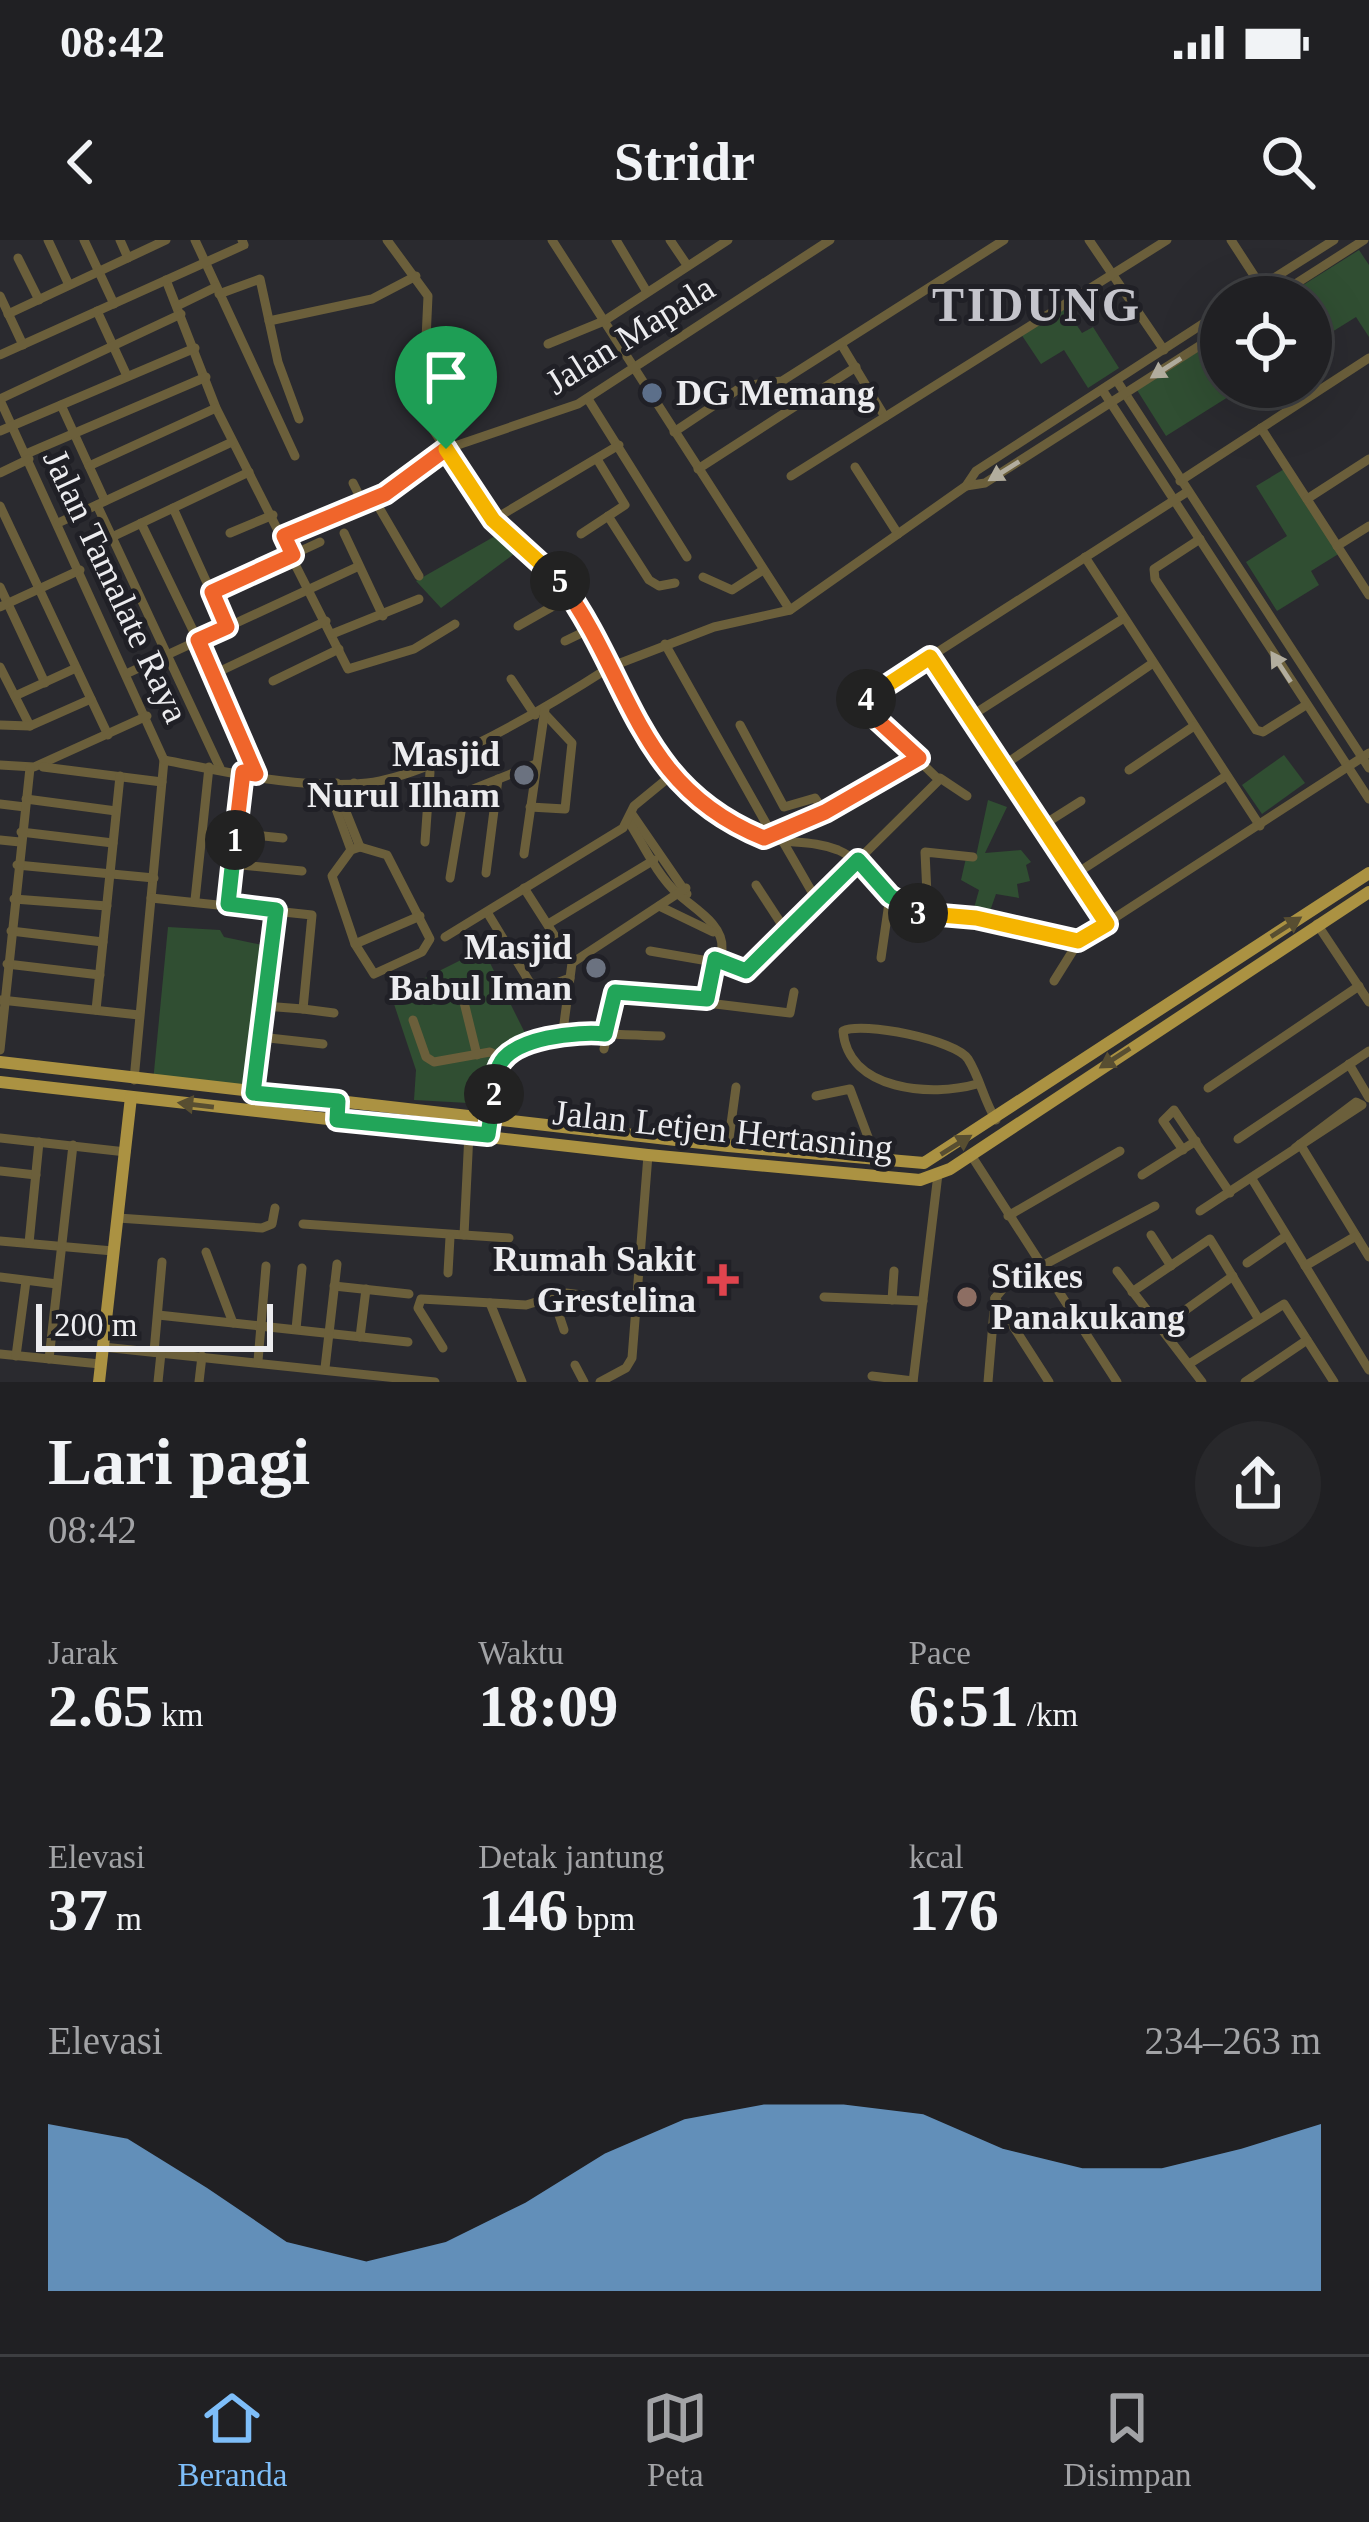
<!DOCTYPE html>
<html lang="id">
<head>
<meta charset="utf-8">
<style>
	body { margin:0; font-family:Georgia,serif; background:#28282b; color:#f1f3f6; height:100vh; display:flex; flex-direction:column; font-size:45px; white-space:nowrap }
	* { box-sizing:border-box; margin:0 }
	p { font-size:39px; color:#a2a3a6 }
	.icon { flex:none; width:66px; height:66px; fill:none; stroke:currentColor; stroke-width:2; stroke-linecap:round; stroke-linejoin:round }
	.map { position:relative; height:1142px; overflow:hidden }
	.details { display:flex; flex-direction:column; background:#202023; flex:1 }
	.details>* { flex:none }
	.tools { position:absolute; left:1200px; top:36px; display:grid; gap:24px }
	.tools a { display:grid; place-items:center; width:132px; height:132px; border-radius:50%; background:#202023; box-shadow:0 12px 48px #0002,0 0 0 3px #3d3e41; font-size:60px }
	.scale { position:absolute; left:36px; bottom:30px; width:237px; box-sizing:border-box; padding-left:12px; border:6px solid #ececef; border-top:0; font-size:33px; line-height:42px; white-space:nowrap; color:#ececef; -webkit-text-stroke:9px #202026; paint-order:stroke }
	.pin { position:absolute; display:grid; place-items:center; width:102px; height:102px; color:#fff; margin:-123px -51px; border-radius:50% 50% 50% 0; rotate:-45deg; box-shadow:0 0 12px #0007 }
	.pin .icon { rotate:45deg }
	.km { position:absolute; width:60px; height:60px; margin:-30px; border-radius:50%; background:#222; color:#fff; font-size:33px; line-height:60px; text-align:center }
	.round { display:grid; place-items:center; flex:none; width:126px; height:126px; border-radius:63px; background:#28282b }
	.head { display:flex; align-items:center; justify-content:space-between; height:204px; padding:0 48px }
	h1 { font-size:66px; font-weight:700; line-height:90px }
	.figures { display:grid; grid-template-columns:repeat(3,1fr); gap:18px; height:204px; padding:12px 48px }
	.figures div { display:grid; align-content:center }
	.figures b { font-size:60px; font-weight:700 }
	.figures small { font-size:33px; font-weight:400 }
	.figures p { font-size:33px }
	.chart { height:336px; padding:24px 48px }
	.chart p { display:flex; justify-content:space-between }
	.chart svg { width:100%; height:216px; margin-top:12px; fill:#7ebef9; opacity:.7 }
	.status { display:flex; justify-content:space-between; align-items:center; height:84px; padding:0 60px; background:#202023; direction:ltr }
	.status svg { height:33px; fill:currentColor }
	header { display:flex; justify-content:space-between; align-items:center; height:156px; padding:0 48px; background:#202023; font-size:54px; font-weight:700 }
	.dock { display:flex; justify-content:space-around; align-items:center; height:168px; border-top:3px solid #3d3e41; background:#202023; font-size:33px; color:#a2a3a6 }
	.dock a { display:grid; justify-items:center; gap:6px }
	.dock .active { color:#7ebef9 }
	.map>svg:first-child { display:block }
	.green { fill:#304e32 }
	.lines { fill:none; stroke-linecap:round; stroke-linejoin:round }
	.minor { stroke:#6b5f3b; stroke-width:9 }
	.major { stroke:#ab9242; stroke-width:12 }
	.oneway { fill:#b2ad9e }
	.oneway2 { fill:#584e31 }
	.split-1-casing { stroke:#fff; stroke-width:24 }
	.split-2-casing { stroke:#fff; stroke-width:24 }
	.split-3-casing { stroke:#fff; stroke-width:24 }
	.split-4-casing { stroke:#fff; stroke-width:24 }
	.split-5-casing { stroke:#fff; stroke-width:24 }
	.split-6-casing { stroke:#fff; stroke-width:24 }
	.split-1 { stroke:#f0652b; stroke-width:15 }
	.split-2 { stroke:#22a559; stroke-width:15 }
	.split-3 { stroke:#22a559; stroke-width:15 }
	.split-4 { stroke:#f5b400; stroke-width:15 }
	.split-5 { stroke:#f0652b; stroke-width:15 }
	.split-6 { stroke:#f5b400; stroke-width:15 }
	.service-dot { fill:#5c6f8a; stroke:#202026; stroke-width:4.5 }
	.worship-dot { fill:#6b7280; stroke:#202026; stroke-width:4.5 }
	.health-dot { fill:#e0444e; stroke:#202026; stroke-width:4.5 }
	.education-dot { fill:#8d6e63; stroke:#202026; stroke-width:4.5 }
	.labels { text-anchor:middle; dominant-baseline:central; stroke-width:10; stroke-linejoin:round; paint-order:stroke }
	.street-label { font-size:36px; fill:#ececef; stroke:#202026 }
	.poi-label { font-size:36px; font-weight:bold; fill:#ececef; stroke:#202026; text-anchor:end }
	.district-label { font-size:48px; font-weight:bold; letter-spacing:3px; fill:#c4c4cb; stroke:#202026 }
</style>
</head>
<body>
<div class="status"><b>08:42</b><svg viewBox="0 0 49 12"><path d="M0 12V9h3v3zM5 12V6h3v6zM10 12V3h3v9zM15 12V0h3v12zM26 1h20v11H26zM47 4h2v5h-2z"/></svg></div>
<header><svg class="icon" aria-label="back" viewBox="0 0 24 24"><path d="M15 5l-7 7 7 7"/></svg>Stridr<svg class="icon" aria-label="search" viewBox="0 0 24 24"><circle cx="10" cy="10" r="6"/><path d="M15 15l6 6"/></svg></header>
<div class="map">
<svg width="1369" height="1142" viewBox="0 0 1369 1142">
	<rect width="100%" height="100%" fill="#2a2a2f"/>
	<g class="green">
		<path d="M 1359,10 L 1369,25 L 1369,97 L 1356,77 L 1311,105 L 1311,57 L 1284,57 Z"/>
		<path d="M 1062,63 L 1082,93 L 1093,87 L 1119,128 L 1088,148 L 1064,110 L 1041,124 L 1019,91 Z"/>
		<path d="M 1221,97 L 1221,147 L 1244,147 L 1166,196 L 1137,150 Z"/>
		<path d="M 1286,228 L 1340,313 L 1311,331 L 1319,345 L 1277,371 L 1246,322 L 1287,296 L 1256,246 Z"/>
		<path d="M 497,295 L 518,311 L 441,368 L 416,341 Z"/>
		<path d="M 1284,515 L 1305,543 L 1262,574 L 1242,545 Z"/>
		<path d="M 988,560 L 1007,567 L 985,613 L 1021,610 L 1031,622 L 1026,625 L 1030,641 L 1017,644 L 1019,658 L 996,654 L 990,671 L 974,668 L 979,650 L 961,640 L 966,618 L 976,616 Z"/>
		<path d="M 168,687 L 220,690 L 224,697 L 272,707 L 253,853 L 153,842 Z"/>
		<path d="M 483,709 L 529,801 L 493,819 L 487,864 L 414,860 L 416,830 L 391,755 Z"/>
	</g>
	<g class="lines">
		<g class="minor">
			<path d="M 48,0 L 69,45"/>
			<path d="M 84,0 L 114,64"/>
			<path d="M 120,0 L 128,18"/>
			<path d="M 195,0 L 295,216"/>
			<path d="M 552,0 L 790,370"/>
			<path d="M 616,0 L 647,52"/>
			<path d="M 670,0 L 687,25"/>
			<path d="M 1089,0 L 1164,110"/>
			<path d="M 1231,0 L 1268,57"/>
			<path d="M 18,18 L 39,60"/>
			<path d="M 166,40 L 216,168 L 348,429 L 414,409 L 455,384"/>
			<path d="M 219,54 L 260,39 L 278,122 L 299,179"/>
			<path d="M 0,56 L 23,105"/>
			<path d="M 1244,57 L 1334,0"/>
			<path d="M 1275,57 L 1364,0"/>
			<path d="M 177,66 L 216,47"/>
			<path d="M 97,71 L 127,136"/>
			<path d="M 8,74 L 166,0"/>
			<path d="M 269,81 L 372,59 L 416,36"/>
			<path d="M 548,104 L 604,81 L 728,0"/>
			<path d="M 841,104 L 885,177"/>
			<path d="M 0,115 L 244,5 L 242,0"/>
			<path d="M 1117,141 L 1369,528"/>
			<path d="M 1103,151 L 1369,559"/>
			<path d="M 0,159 L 181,74"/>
			<path d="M 588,159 L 687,317"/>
			<path d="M 0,160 L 164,520 L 134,840"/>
			<path d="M 61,165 L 105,261"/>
			<path d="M 1261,188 L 1369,355"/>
			<path d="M 0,191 L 195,108"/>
			<path d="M 674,192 L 743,146 L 782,141 L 1004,0"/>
			<path d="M 26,214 L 206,137"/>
			<path d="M 89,226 L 216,168"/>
			<path d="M 855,227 L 898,294"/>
			<path d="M 698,229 L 856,127"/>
			<path d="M 0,233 L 29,219"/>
			<path d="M 791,236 L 1167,0"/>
			<path d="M 1180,241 L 1369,118"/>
			<path d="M 353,243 L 362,261"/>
			<path d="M 966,246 L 985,243 L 1221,92"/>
			<path d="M 374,259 L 419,336"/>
			<path d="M 1307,259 L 1369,219"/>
			<path d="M 97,265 L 220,528"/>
			<path d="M 0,266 L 108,495"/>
			<path d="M 173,268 L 227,387"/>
			<path d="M 608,276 L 649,340 L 659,346 L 675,343"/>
			<path d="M 493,280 L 619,205"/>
			<path d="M 58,283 L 232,202"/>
			<path d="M 141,283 L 236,479 L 256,534"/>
			<path d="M 230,293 L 273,275"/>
			<path d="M 344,293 L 383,376"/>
			<path d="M 581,294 L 625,265 L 597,219"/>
			<path d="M 284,295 L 385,254 L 446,209 L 578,164 L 830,0"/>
			<path d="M 112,297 L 249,232"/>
			<path d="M 1200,299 L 1154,329 L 1155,339 L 1256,490 L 1263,492 L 1306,465"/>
			<path d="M 1337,306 L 1369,286"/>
			<path d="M 1085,317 L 1260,586"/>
			<path d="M 703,337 L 732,350 L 763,330"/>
			<path d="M 0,347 L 45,443"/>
			<path d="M 212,352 L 320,302"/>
			<path d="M 0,367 L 80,330"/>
			<path d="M 518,386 L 571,356"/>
			<path d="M 332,394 L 419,359"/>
			<path d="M 565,401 L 590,389"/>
			<path d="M 665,404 L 772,594"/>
			<path d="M 930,417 L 1107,684"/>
			<path d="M 0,427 L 30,486"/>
			<path d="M 128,433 L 357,327"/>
			<path d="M 214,434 L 326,381"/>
			<path d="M 511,439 L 535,475"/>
			<path d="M 273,441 L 339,409"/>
			<path d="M 15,456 L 76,428"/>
			<path d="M 971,476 L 1124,378"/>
			<path d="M 0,485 L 30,486 L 91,459"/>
			<path d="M 740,485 L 784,567 L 815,558 L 825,573"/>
			<path d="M 164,520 C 227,532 303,550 367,543 C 435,535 551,465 610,427 L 561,342 L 493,280 L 432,188 L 423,164 L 428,56 L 387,0"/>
			<path d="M 0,525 L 34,527 L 147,476"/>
			<path d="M 1004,525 L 1153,423"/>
			<path d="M 43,527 L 162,542"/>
			<path d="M 1129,530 L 1194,486"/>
			<path d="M 940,538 L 967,556"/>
			<path d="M 337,543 L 336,569 L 351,610"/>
			<path d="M 354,543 L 344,567 L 360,607"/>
			<path d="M 26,559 L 116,571"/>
			<path d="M 0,564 L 25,567"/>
			<path d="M 530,567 L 565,569 L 572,503 L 544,473"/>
			<path d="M 426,568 L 536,524"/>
			<path d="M 632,574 L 687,654"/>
			<path d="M 629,582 C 643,604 657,635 677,653 C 693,668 724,684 722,709"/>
			<path d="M 1043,585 L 1081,561"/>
			<path d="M 21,592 L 113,603"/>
			<path d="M 236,593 L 283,598"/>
			<path d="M 769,595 L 825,573 L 919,518"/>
			<path d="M 0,600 L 20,602"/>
			<path d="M 782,600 L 816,659"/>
			<path d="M 425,602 L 430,532"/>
			<path d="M 360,607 L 387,615 L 430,699 L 422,712 L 374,734 L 355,704 L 332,636 L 351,610 Z"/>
			<path d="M 524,614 L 545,469"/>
			<path d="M 232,624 L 302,631"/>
			<path d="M 17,625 L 154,638"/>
			<path d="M 486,633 L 498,539"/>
			<path d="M 1074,635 L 1226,536"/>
			<path d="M 450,638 L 464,554"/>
			<path d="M 756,645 L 786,691"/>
			<path d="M 524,648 L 572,723 L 563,791"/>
			<path d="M 151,658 L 312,675 L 303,769 L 264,766"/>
			<path d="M 14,659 L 107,666"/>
			<path d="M 195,660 L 209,527"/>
			<path d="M 228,664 L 243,532"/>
			<path d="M 659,666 L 713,692"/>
			<path d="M 487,672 L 535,751 L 570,738"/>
			<path d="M 928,676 L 925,612 L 973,617"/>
			<path d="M 548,684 L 654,620"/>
			<path d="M 1317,684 L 1369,762"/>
			<path d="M 11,691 L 103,702"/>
			<path d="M 445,697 L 623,588 L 634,566 L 673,534"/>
			<path d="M 1079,701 C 1043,693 1006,681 971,677 C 953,675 934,680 916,672 C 884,657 870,624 838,610 C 811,599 783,605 757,596 C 681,567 641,496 610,427 L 714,387 L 790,370 L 966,246 L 976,231 L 1221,72"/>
			<path d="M 355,704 L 420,676"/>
			<path d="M 650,711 L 714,722"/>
			<path d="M 881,718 L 890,656"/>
			<path d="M 572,723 L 686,648"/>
			<path d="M 7,724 L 100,735"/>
			<path d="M 1054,741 L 1079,701 L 1369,513"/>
			<path d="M 461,750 L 477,815"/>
			<path d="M 707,759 L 715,719 L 746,731 L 939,540 L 870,473 L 866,458 L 1187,252"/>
			<path d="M 1,760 L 139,775"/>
			<path d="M 303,769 L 334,773"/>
			<path d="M 96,770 L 120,536"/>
			<path d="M 413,780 L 426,817 L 434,822 L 490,812 L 504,819"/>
			<path d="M 260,797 L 323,804"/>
			<path d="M 604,809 L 617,752 L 790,773 L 794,752"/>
			<path d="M 0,810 L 30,528"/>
			<path d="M 1349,824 L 1369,858"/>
			<path d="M 977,844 C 932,857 848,851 843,791 C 862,781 956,800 968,819 C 980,838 984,861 996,880"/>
			<path d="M 1208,848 L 1359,746"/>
			<path d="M 253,853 L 276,670"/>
			<path d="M 816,856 L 850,849 L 877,921"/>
			<path d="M 488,895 C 491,874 491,848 499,828 C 516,781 623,796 661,796"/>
			<path d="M 0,898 L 126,912"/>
			<path d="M 1238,899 L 1369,811"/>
			<path d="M 1300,904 L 1369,1017"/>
			<path d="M 728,906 L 736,847"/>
			<path d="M 1183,910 L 1163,881 L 1174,870 L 1230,953"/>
			<path d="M 971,915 L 1117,1142"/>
			<path d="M 0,931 L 36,935"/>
			<path d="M 1142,935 L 1196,901"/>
			<path d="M 1252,939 L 1369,1130"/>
			<path d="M 1200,971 L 1362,865 L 1356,862 L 1295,908"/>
			<path d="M 1008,976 L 1120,911"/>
			<path d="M 118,978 L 262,988 L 272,984 L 275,968"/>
			<path d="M 303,984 L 464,995 L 469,893"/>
			<path d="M 464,995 L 509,998"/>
			<path d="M 1151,995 L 1171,1026"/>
			<path d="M 0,1001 L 113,1011"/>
			<path d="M 29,1003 L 39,902"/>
			<path d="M 206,1012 L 233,1083"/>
			<path d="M 1247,1023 L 1286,996"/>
			<path d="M 1305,1026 L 1356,996"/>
			<path d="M 1117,1031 L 1202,1142"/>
			<path d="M 448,1033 L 450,997"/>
			<path d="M 0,1037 L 57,1044"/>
			<path d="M 334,1046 L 409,1054"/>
			<path d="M 1132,1052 L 1210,999 L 1258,1078"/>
			<path d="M 552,1054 L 564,1090"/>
			<path d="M 824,1057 L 923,1061"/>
			<path d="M 995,1058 L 1006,1045 L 1155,966"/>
			<path d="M 995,1058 L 1049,1142"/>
			<path d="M 892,1060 L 894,1031"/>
			<path d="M 490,1063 L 522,1142"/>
			<path d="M 158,1075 L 408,1102"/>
			<path d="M 296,1089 L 302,1028"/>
			<path d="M 1159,1089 L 1233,1036"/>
			<path d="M 360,1097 L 366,1049"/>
			<path d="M 103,1107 L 435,1142"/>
			<path d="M 443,1108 L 418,1068 L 421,1059 L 526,1065 L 566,1053 L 637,1062"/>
			<path d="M 154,1112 L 162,1022"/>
			<path d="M 0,1114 L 100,1124"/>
			<path d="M 16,1116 L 26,1041"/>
			<path d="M 49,1119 L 73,905"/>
			<path d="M 258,1121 L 266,1026"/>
			<path d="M 1189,1124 L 1284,1064 L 1334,1142"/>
			<path d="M 575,1125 L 584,1142"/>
			<path d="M 325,1128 L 337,1024"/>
			<path d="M 872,1136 L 913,1141"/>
			<path d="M 158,1142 L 161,1113"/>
			<path d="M 199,1142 L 202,1116"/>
			<path d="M 600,1142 L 626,1128 L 632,1118 L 648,915"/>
			<path d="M 913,1142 L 938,934"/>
			<path d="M 988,1142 L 995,1058"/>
			<path d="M 1245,1142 L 1307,1100"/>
		</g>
		<g class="major">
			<path d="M 0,822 L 728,906 L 924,923 L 1369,633"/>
			<path d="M 0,842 L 648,915 L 920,940 L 950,929 L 1369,652"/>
			<path d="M 99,1142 L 131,857"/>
		</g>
	</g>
	<defs><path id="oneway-solid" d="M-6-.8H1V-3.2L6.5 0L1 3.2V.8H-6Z" transform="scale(3)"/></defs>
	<g class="oneway">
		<use href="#oneway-solid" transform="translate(1166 128) rotate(147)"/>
		<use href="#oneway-solid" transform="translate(1004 231) rotate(148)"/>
		<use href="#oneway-solid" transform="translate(1281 427) rotate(-123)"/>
	</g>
	<g class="oneway2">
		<use href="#oneway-solid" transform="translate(1286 687) rotate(-33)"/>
		<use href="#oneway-solid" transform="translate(1115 818) rotate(147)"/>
		<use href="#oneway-solid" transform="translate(196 865) rotate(-173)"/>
		<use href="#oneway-solid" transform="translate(956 905) rotate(-32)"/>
	</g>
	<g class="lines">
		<defs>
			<path id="split-1" d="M 235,600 L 243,532 L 256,534 L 198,400 L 227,387 L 212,352 L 293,315 L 284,296 L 385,254 L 446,209"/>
			<path id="split-2" d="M 235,600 L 228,664 L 276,670 L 253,853 L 338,861 L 337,880 L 488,895 L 494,854"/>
			<path id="split-3" d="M 494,854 C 495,846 495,834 499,826 C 512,797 579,791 605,794 L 615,752 L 707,759 L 715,719 L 746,731 L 858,620 L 890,656 L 918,673"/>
			<path id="split-4" d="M 866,459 L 930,417 L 1107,684 L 1078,701 L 976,678 L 918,673"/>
			<path id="split-5" d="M 560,341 C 632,438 635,546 764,598 L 825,572 L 919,518 L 870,473 L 866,459"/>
			<path id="split-6" d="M 446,209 L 493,280 L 560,341"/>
		</defs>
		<use href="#split-1" class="split-1-casing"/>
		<use href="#split-2" class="split-2-casing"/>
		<use href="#split-3" class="split-3-casing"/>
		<use href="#split-4" class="split-4-casing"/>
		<use href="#split-5" class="split-5-casing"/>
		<use href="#split-6" class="split-6-casing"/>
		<use href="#split-1" class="split-1"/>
		<use href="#split-2" class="split-2"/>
		<use href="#split-3" class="split-3"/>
		<use href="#split-4" class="split-4"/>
		<use href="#split-5" class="split-5"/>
		<use href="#split-6" class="split-6"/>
	</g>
	<circle class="service-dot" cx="652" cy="153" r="12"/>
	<g class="worship-dot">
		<circle cx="524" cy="535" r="12"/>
		<circle cx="596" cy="728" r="12"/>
	</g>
	<path class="health-dot" d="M717 1022h12v12h12v12h-12v12h-12v-12h-12v-12h12z"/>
	<circle class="education-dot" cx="967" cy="1057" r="12"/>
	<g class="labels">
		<g class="street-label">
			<text transform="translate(630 95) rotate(-32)">Jalan Mapala</text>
			<text transform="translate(116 346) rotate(65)">Jalan Tamalate Raya</text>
			<text transform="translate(723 890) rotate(6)">Jalan Letjen Hertasning</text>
		</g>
		<g class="poi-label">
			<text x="676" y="153" text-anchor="start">DG Memang</text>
			<text x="500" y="514">Masjid<tspan x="500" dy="41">Nurul Ilham</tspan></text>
			<text x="572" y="707">Masjid<tspan x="572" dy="41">Babul Iman</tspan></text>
			<text x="696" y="1019">Rumah Sakit<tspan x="696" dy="41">Grestelina</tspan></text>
			<text x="991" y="1036" text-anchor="start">Stikes<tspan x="991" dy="41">Panakukang</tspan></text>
		</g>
		<g class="district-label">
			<text x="1037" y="64">TIDUNG</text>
		</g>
	</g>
</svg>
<div class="tools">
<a><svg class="icon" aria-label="locate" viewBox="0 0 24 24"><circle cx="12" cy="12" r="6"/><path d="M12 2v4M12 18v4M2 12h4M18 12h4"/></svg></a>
</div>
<div class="scale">200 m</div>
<div class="pin" style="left:446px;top:209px;background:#1e9e55"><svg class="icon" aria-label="arrive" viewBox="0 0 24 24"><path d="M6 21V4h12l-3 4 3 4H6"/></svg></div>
<b class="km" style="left:235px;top:600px">1</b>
<b class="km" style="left:494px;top:854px">2</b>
<b class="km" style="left:918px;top:673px">3</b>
<b class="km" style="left:866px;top:459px">4</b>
<b class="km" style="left:560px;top:341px">5</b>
</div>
<section class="details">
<div class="head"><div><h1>Lari pagi</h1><p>08:42</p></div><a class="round"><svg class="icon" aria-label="share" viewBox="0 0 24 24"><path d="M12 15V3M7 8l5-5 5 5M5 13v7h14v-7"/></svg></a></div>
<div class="figures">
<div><p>Jarak</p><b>2.65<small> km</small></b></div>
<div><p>Waktu</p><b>18:09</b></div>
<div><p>Pace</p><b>6:51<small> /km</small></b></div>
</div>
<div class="figures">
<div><p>Elevasi</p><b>37<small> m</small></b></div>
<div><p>Detak jantung</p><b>146<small> bpm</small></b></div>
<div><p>kcal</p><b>176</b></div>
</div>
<div class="chart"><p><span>Elevasi</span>234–263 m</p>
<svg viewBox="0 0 160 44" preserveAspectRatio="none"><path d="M0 44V10L10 13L20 23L30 34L40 38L50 34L60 26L70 16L80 9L90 6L100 6L110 8L120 15L130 19L140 19L150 15L160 10V44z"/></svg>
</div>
</section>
<nav class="dock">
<a class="active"><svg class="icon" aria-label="home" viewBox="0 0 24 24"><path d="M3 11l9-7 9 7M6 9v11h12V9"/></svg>Beranda</a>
<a><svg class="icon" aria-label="map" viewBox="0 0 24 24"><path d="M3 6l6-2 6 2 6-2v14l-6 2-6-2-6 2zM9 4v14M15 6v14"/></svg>Peta</a>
<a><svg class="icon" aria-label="saved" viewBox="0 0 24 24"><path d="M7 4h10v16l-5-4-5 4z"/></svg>Disimpan</a>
</nav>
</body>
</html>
